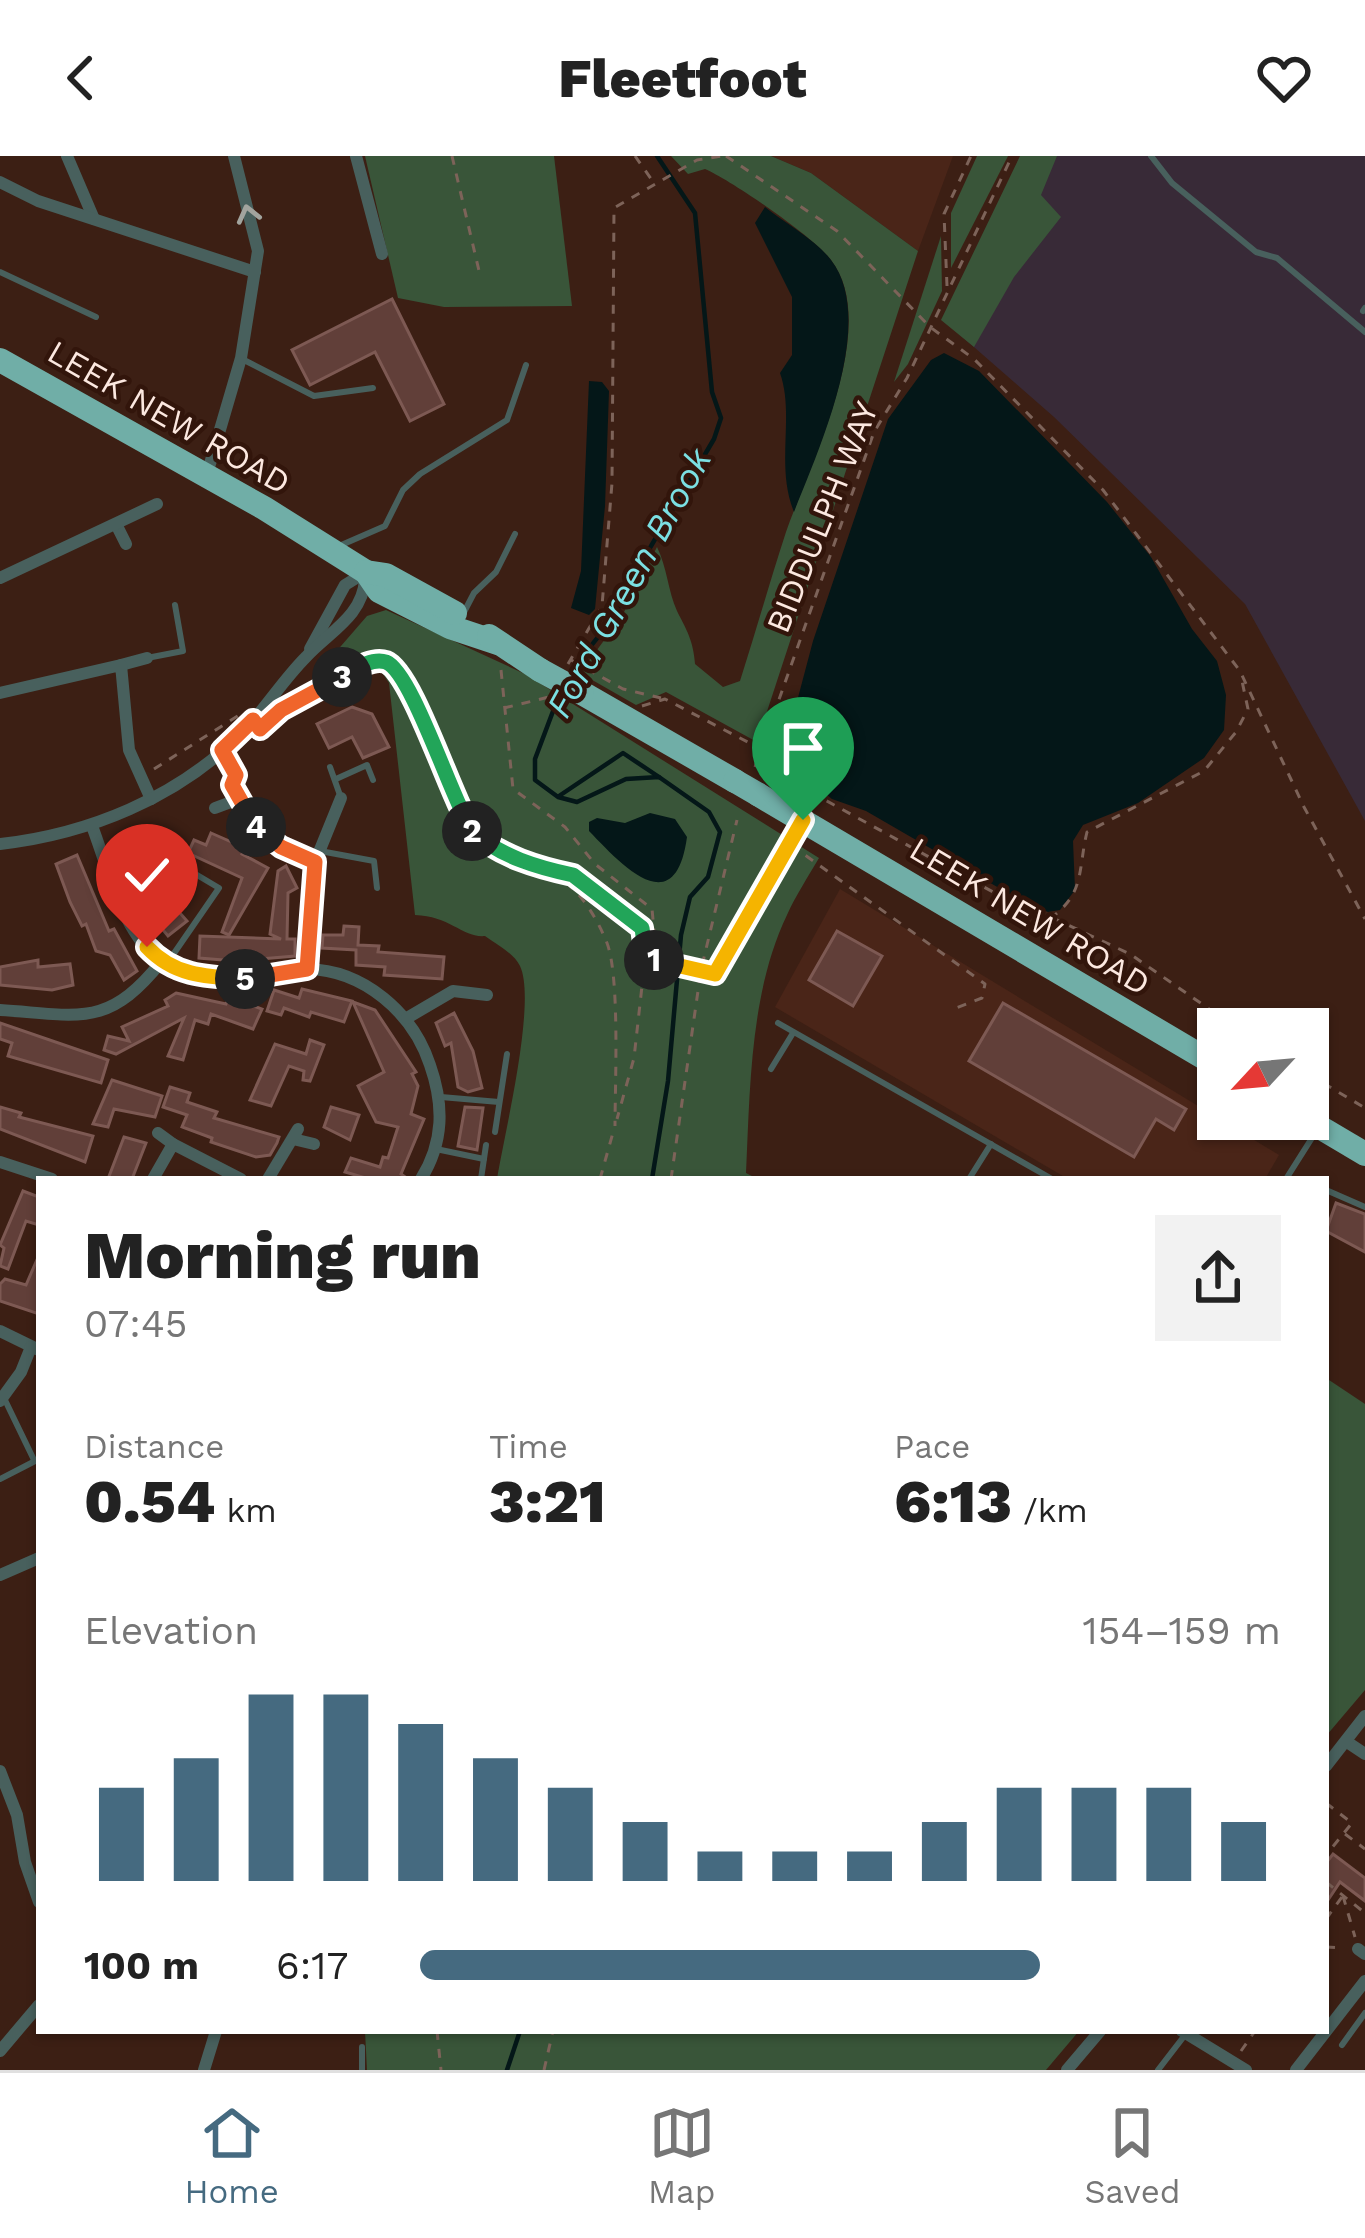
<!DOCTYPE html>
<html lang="en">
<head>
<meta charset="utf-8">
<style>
	body { margin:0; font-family:"Work Sans",sans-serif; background:#f2f2f2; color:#222; height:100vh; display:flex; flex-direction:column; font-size:45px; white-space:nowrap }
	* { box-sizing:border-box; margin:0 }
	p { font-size:39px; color:#767676 }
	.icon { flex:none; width:66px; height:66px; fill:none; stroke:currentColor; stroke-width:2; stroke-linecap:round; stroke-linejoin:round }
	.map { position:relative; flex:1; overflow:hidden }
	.drawer { position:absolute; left:36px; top:1020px; width:1293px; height:858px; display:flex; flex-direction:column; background:#fff; border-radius:0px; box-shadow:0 3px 9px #0004 }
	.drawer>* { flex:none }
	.needle { width:78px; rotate:244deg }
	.controls { position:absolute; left:1197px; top:852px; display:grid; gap:24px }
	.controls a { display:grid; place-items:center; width:132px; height:132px; border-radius:0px; background:#fff; box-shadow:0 3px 9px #0004; font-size:60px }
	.pin { position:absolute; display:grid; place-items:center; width:102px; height:102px; color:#fff; margin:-123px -51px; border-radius:50% 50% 50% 0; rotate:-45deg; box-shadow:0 0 12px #0007 }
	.pin .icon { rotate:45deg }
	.km { position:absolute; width:60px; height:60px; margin:-30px; border-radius:50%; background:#222; color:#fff; font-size:33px; line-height:60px; text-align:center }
	.round { display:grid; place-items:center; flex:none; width:126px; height:126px; border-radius:0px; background:#f2f2f2 }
	.head { display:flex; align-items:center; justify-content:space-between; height:204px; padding:0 48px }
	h1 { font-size:66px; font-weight:800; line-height:90px }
	.figures { display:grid; grid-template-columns:repeat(3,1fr); gap:18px; height:204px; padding:12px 48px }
	.figures div { display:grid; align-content:center }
	.figures b { font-size:60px; font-weight:800 }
	.figures small { font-size:33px; font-weight:400 }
	.figures p { font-size:33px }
	.chart { height:336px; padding:24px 48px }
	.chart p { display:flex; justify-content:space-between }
	.chart svg { width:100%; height:216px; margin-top:12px; stroke:#456a80; stroke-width:6 }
	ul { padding:0 48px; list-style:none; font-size:39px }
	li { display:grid; grid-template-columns:192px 144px 1fr; align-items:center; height:90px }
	li i { height:30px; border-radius:15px; background:#456a80 }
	header { display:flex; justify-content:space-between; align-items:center; height:156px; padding:0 48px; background:#fff; font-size:54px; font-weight:800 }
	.tabs { display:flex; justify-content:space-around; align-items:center; height:168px; border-top:3px solid #e0e0e0; background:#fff; font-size:33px; color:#767676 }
	.tabs a { display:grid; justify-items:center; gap:6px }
	.tabs .current { color:#456a80 }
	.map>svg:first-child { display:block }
	.built { fill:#4a2518 }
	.education { fill:#382a37 }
	.green { fill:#395539 }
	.water { fill:#041718 }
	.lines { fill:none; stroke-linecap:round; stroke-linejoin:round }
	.stream { stroke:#041718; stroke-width:4.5 }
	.building { fill:#613f39; stroke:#7d5953; stroke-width:3 }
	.path { stroke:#7d6359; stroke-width:3; stroke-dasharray:9 9; stroke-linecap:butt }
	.lane { stroke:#48605d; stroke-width:6 }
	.street { stroke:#48605d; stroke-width:12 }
	.highway { stroke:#70aea7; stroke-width:24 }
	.highway-bridge { stroke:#70aea7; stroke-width:24 }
	.oneway { stroke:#a2a49e }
	.split-1-casing { stroke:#fff; stroke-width:24 }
	.split-2-casing { stroke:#fff; stroke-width:24 }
	.split-3-casing { stroke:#fff; stroke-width:24 }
	.split-4-casing { stroke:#fff; stroke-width:24 }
	.split-5-casing { stroke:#fff; stroke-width:24 }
	.split-6-casing { stroke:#fff; stroke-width:24 }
	.split-1 { stroke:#f5b400; stroke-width:15 }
	.split-2 { stroke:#22a559; stroke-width:15 }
	.split-3 { stroke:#22a559; stroke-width:15 }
	.split-4 { stroke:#f0652b; stroke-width:15 }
	.split-5 { stroke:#f0652b; stroke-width:15 }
	.split-6 { stroke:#f5b400; stroke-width:15 }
	.labels { text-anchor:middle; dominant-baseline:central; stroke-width:9; stroke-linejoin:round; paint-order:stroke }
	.street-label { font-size:33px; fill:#fce8e0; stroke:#32150b }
	.water-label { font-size:36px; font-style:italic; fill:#7be0e3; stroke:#32150b }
</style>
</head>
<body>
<header><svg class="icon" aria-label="back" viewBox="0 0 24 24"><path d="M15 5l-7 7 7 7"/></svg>Fleetfoot<svg class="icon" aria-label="heart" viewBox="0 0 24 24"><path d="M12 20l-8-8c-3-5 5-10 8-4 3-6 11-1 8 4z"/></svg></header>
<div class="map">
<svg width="1365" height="1914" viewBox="0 0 1365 1914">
	<rect width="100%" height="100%" fill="#3c1f14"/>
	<g class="built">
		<path d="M 771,0 L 953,0 L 918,95 L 811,17 Z"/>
		<path d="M 840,733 L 1279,999 L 1265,1023 L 1068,1023 L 775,851 Z"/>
	</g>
	<path class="education" d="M 1037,0 L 1365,0 L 1365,665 L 1245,448 L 1054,261 L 951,171 Z"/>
	<g class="green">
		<path d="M 365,0 L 554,0 L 572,150 L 444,151 L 398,142 Z"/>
		<path d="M 671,0 L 771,0 L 811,17 L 918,95 L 757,586 L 666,536 L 636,549 L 580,517 L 622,460 L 657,391 C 667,411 668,435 677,455 C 687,475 693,484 695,508 L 723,531 L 740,525 C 756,475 770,425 786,376 C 809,309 882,170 831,104 C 815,82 731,24 705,13 L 688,18 Z"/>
		<path d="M 977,0 L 1008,0 L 951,112 L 951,57 Z"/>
		<path d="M 1020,0 L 1057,0 L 1041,39 L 1061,61 L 1014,121 L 974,191 L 941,164 Z"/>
		<path d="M 941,80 L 942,135 L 908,208 L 894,226 Z"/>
		<path d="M 386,454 L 525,518 L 819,702 C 808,721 796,739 787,759 C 750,836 750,933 746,1017 L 758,1023 L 497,1023 C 504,979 537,846 520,810 C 514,797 497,789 485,780 C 463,782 450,760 415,759 L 389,527 L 381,515 L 359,518 L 286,561 L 289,550 L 367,460 Z"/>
		<path d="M 1326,1222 L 1365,1248 L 1365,1534 L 1326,1580 Z"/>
		<path d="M 365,1875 L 1079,1875 L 1046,1914 L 367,1914 Z"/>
	</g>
	<g class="water">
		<path d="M 765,51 C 785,67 816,84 831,104 C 878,165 818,295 794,356 C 775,309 795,260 780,217 L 792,199 L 792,141 L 755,67 Z"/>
		<path d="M 944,197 L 979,215 L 1107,346 L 1151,401 L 1192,473 L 1217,505 L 1226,539 L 1224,574 L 1204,602 L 1138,647 L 1083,669 L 1073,685 L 1075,734 L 1060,754 L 1048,756 L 1023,746 L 866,655 L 832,643 L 782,602 L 813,485 L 888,263 L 931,204 Z"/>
		<path d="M 589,225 L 602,226 L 609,235 L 605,350 L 595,453 L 589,459 L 571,452 L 581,415 Z"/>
		<path d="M 650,657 L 675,663 L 687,681 C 675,769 620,707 589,675 L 589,666 L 597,662 L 625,667 Z"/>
	</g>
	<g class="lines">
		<g class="stream">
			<path d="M 570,519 C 586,490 617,467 624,436 L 714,283 L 721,262 L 712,236 L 695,57 L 657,0"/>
			<path d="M 561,534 L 535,603 L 535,624 L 558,641 L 577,646 L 626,623 L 659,621 L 709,656 L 720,676 L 708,721 L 690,741 L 681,779 L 668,925 L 652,1023"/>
			<path d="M 559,640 L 623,597 L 659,621"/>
			<path d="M 507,1914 L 520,1875"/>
		</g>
	</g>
	<g class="building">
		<path d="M 392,143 L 444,248 L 410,265 L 375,196 L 310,229 L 292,194 Z"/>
		<path d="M 352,551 L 372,558 L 389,591 L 363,602 L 352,581 L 329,592 L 317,568 Z"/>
		<path d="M 211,677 L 245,692 L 242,698 L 268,712 L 229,779 L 222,776 L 242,722 L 188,697 L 194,684 L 206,689 Z"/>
		<path d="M 131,688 L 153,697 L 146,714 L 150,723 L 187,765 L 168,780 L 140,746 L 144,744 L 129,713 L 122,710 Z"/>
		<path d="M 77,699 L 109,775 L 114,773 L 137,815 L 124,824 L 110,799 L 96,795 L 86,768 L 82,770 L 70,746 L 56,708 Z"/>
		<path d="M 286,710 L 297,732 L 288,737 L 287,783 L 295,783 L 295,800 L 236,805 L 199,802 L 200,780 L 281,783 L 270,778 L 278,715 Z"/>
		<path d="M 344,770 L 359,771 L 358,789 L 379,790 L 378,796 L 444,801 L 442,823 L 384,819 L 385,811 L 356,809 L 356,794 L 322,792 L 323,779 L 343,779 Z"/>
		<path d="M 837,775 L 882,800 L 853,850 L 809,824 Z"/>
		<path d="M 38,804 L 38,811 L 70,808 L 73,829 L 52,834 L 0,829 L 0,811 Z"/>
		<path d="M 302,833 L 352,845 L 344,866 L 311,856 L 309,861 L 284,852 L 281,859 L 267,855 L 274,834 L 299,842 Z"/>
		<path d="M 176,837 L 226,848 L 229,841 L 262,853 L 253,873 L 211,858 L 208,868 L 195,864 L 183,904 L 168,900 L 184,862 L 116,898 L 104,894 L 108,880 L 129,885 L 122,871 L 168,850 L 165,844 Z"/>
		<path d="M 353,846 L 375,854 L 416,916 L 412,918 L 418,930 L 411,958 L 424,963 L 401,1018 L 408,1023 L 369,1023 L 345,1016 L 351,1002 L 380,1011 L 383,1001 L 388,1002 L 398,971 L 376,966 L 358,930 L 384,916 Z"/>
		<path d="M 1003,847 L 1186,953 L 1174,974 L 1156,963 L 1134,1001 L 969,905 Z"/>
		<path d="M 454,857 L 473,895 L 482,932 L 468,936 L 458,931 L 451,887 L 445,890 L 436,867 Z"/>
		<path d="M 0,867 L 108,904 L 101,927 L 8,900 L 12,887 L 0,883 Z"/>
		<path d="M 310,884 L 324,889 L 310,925 L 303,924 L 304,915 L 289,910 L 271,950 L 250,944 L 275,888 L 306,898 Z"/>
		<path d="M 112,924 L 162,940 L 155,961 L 114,953 L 108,971 L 93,968 Z"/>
		<path d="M 170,931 L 190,937 L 187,946 L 217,956 L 214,962 L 279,981 L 277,987 L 270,999 L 256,1001 L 211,986 L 212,982 L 182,971 L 187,959 L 163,951 Z"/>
		<path d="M 0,951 L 21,957 L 19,961 L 93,980 L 85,1006 L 0,973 Z"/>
		<path d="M 331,951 L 359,959 L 350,984 L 324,971 Z"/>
		<path d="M 465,951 L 483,952 L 477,994 L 458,990 Z"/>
		<path d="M 124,981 L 146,987 L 132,1023 L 108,1023 Z"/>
		<path d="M 23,1035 L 39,1041 L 39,1069 L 26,1065 L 8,1113 L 0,1110 L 4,1092 L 0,1089 Z"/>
		<path d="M 1336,1047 L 1365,1058 L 1365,1096 L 1326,1075 Z"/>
		<path d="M 39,1099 L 39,1158 L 0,1145 L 0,1128 L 5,1123 L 26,1129 Z"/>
		<path d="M 1333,1698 L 1365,1722 L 1365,1745 L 1340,1726 L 1326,1747 L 1326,1707 Z"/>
	</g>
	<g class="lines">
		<g class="path">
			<path d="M 452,0 L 480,119"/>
			<path d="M 635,0 L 654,27"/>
			<path d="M 726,0 L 837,75 L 930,171 L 974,203 L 1103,334 L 1240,515 L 1304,651 L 1365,763"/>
			<path d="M 947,130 L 944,58 L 971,0"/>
			<path d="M 571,504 L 623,533 L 661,542"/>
			<path d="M 568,508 L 602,450 L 612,327 L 614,52 L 697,4 L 722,0"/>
			<path d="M 501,514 L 513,633 L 565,671 L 595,708 L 652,753 L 657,806"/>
			<path d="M 642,550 L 665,543 L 761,593 L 825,644 L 1035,759 L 1052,761 C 1085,737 1078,713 1087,676 L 1204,615 L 1236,576 L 1248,553 L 1242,525"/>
			<path d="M 504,552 L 549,541"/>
			<path d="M 281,555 L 373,506 C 414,501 442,625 461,657 C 483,696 524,698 559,721 C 581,736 597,762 607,787 C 620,821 615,929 615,970"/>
			<path d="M 755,611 L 874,276 L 907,222 L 1012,0"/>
			<path d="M 154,613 L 244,556"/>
			<path d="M 791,689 L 985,828 L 982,842 L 956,852"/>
			<path d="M 560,719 L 573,719 L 642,772 L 647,785 L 634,902 L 617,963"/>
			<path d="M 1053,762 L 1130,798 L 1238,873"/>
			<path d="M 648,802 L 715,818 L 791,689"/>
			<path d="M 1308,918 L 1365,952"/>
			<path d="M 600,1023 L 614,973"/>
			<path d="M 671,1023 L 701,814 L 737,664"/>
			<path d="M 1326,1647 L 1352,1667 L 1326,1699"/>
			<path d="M 1345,1678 L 1365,1693"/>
			<path d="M 1326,1726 L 1365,1757"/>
			<path d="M 1343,1740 L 1355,1781"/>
			<path d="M 1326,1763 L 1342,1741"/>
			<path d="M 1326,1791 L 1342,1792"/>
			<path d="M 437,1875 L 441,1914"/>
			<path d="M 1241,1895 L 1255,1875"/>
			<path d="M 544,1914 L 553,1875"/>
		</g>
		<g class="lane">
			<path d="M 1151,0 L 1172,27 L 1256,96 L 1277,102 L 1365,176"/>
			<path d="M 0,116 L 96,161"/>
			<path d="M 1363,155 L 1365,152"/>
			<path d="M 244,204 L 314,240 L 373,232"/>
			<path d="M 339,390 L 385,370 L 403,334 L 420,318 L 507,264 L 526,209"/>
			<path d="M 463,458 L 474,437 L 496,416 L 515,378"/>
			<path d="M 147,502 L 183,495 L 175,449"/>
			<path d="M 330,611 L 341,642"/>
			<path d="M 336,623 L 367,609 L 373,624"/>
			<path d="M 320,695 L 374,705 L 377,732"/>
			<path d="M 168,806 L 219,732 L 187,713"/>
			<path d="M 778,867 L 1052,1023"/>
			<path d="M 771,913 L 793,877"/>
			<path d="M 441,941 L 499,946"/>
			<path d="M 495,976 L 507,898"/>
			<path d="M 436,993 L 484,1003"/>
			<path d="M 481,1023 L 486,989"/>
			<path d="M 969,1023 L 991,988"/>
			<path d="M 1286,1023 L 1317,974"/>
			<path d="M 1326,1034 L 1365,1051"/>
			<path d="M 4,1242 L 34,1304"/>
			<path d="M 0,1323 L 39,1303"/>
			<path d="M 1342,1889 L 1365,1857"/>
			<path d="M 362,1891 L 362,1914"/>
			<path d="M 1158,1914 L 1185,1879"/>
		</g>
		<g class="street">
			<path d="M 67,0 L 94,63"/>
			<path d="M 356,0 L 382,98"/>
			<path d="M 0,26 L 38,45 L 255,116"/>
			<path d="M 207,318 L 241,202 L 258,95 L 234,0"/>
			<path d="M 116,368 L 126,388"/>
			<path d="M 0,422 L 157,348"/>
			<path d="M 310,493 L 345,429 L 366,416"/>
			<path d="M 121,509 L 147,502"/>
			<path d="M 0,537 L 121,509 L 129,594 L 151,643"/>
			<path d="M 233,629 C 252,670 273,689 315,706 L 307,813"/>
			<path d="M 215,652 L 239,643"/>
			<path d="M 92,670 C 109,714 122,778 163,807 C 207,838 260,813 307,813 C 364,814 413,857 430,909 C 444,949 444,986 421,1023"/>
			<path d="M 0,688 C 89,678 176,642 240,579 C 264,555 282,525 306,501 C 329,476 363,460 365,423"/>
			<path d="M 315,706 L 341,642"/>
			<path d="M 0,854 C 79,859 107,873 161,806"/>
			<path d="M 407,862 L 453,835 L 487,839"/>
			<path d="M 158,977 L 173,988"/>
			<path d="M 293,983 L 314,988"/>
			<path d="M 0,1006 L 52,1023"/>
			<path d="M 153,1023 L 173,988 L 241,1023"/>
			<path d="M 268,1023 L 298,973"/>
			<path d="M 0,1175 L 39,1194"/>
			<path d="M 0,1245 L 21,1216 L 31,1191"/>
			<path d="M 0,1419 L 39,1402"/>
			<path d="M 1347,1586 L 1365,1598"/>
			<path d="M 1326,1610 L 1365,1560"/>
			<path d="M 0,1615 L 17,1659 L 25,1706 L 39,1746"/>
			<path d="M 1358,1793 L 1365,1798"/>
			<path d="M 1182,1875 L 1246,1914"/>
			<path d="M 0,1895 L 39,1849"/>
			<path d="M 204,1914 L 216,1875"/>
			<path d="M 1067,1914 L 1100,1875"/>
			<path d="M 1296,1914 L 1365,1825"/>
		</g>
		<g class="highway">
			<path d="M 0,204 L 264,352 L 366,416 L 379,435 L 450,471 L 498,487"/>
			<path d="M 366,416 L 386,419 L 455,457"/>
			<path d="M 489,480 L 540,514"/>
			<path d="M 582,537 L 735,625"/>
			<path d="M 759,639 L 1218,910"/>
			<path d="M 1306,963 L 1365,998"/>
		</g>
		<g class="highway-bridge">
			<path d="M 540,514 L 582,537"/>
			<path d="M 735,625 L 759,639"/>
		</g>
	</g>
	<defs><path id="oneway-chevron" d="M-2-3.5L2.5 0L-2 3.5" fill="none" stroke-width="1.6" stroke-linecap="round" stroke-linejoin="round" transform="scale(3)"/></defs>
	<use class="oneway" href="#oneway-chevron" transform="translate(248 58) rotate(-104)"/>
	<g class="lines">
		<defs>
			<path id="split-1" d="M 654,804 L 715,818 L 803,664"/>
			<path id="split-2" d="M 472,675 C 500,701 540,712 573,719 L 642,772 L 646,802 L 654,804"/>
			<path id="split-3" d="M 342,521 C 354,514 372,501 386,506 C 412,516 452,644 472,675"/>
			<path id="split-4" d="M 256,671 L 232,629 L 236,619 L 222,594 L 253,564 L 260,573 L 281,554 L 342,521"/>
			<path id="split-5" d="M 245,823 L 307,813 L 315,706 L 281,691 L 256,671"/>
			<path id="split-6" d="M 147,791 C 174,820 206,821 245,823"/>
		</defs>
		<use href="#split-1" class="split-1-casing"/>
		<use href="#split-2" class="split-2-casing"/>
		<use href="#split-3" class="split-3-casing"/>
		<use href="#split-4" class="split-4-casing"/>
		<use href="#split-5" class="split-5-casing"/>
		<use href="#split-6" class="split-6-casing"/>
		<use href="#split-1" class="split-1"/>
		<use href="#split-2" class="split-2"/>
		<use href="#split-3" class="split-3"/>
		<use href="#split-4" class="split-4"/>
		<use href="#split-5" class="split-5"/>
		<use href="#split-6" class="split-6"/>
	</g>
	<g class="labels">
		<g class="street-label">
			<text transform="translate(169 261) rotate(30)">LEEK NEW ROAD</text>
			<text transform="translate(822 361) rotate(-68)">BIDDULPH WAY</text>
			<text transform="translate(1030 760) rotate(31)">LEEK NEW ROAD</text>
		</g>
		<g class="water-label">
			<text transform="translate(629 427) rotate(-61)">Ford Green Brook</text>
		</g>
	</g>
</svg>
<div class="controls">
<a><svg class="needle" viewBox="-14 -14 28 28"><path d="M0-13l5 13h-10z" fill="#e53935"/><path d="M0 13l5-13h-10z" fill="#767676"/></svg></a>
</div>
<div class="pin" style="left:803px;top:664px;background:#1e9e55"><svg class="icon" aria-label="arrive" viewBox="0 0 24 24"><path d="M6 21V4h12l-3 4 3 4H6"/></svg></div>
<div class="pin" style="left:147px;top:791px;background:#d93025"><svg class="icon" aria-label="check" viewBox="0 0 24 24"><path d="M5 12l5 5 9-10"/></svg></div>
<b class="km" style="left:654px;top:804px">1</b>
<b class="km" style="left:472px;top:675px">2</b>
<b class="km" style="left:342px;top:521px">3</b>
<b class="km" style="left:256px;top:671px">4</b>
<b class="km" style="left:245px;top:823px">5</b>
<section class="drawer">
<div class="head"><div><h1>Morning run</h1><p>07:45</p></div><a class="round"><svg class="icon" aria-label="share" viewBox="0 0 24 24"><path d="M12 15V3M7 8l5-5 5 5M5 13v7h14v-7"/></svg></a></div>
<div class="figures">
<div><p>Distance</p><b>0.54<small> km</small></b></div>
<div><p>Time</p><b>3:21</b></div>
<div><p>Pace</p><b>6:13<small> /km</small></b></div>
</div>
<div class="chart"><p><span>Elevation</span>154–159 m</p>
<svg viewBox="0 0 160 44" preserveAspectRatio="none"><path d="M5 44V25M15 44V19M25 44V6M35 44V6M45 44V12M55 44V19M65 44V25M75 44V32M85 44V38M95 44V38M105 44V38M115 44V32M125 44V25M135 44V25M145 44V25M155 44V32"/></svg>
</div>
<ul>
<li><b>100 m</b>6:17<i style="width:72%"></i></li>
</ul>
</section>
</div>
<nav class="tabs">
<a class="current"><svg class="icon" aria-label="home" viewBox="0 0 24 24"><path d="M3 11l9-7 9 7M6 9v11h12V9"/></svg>Home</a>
<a><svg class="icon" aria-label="map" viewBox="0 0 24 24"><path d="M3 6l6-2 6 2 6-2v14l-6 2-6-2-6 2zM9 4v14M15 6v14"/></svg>Map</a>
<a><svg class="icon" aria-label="saved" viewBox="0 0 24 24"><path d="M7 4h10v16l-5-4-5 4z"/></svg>Saved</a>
</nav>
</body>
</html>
